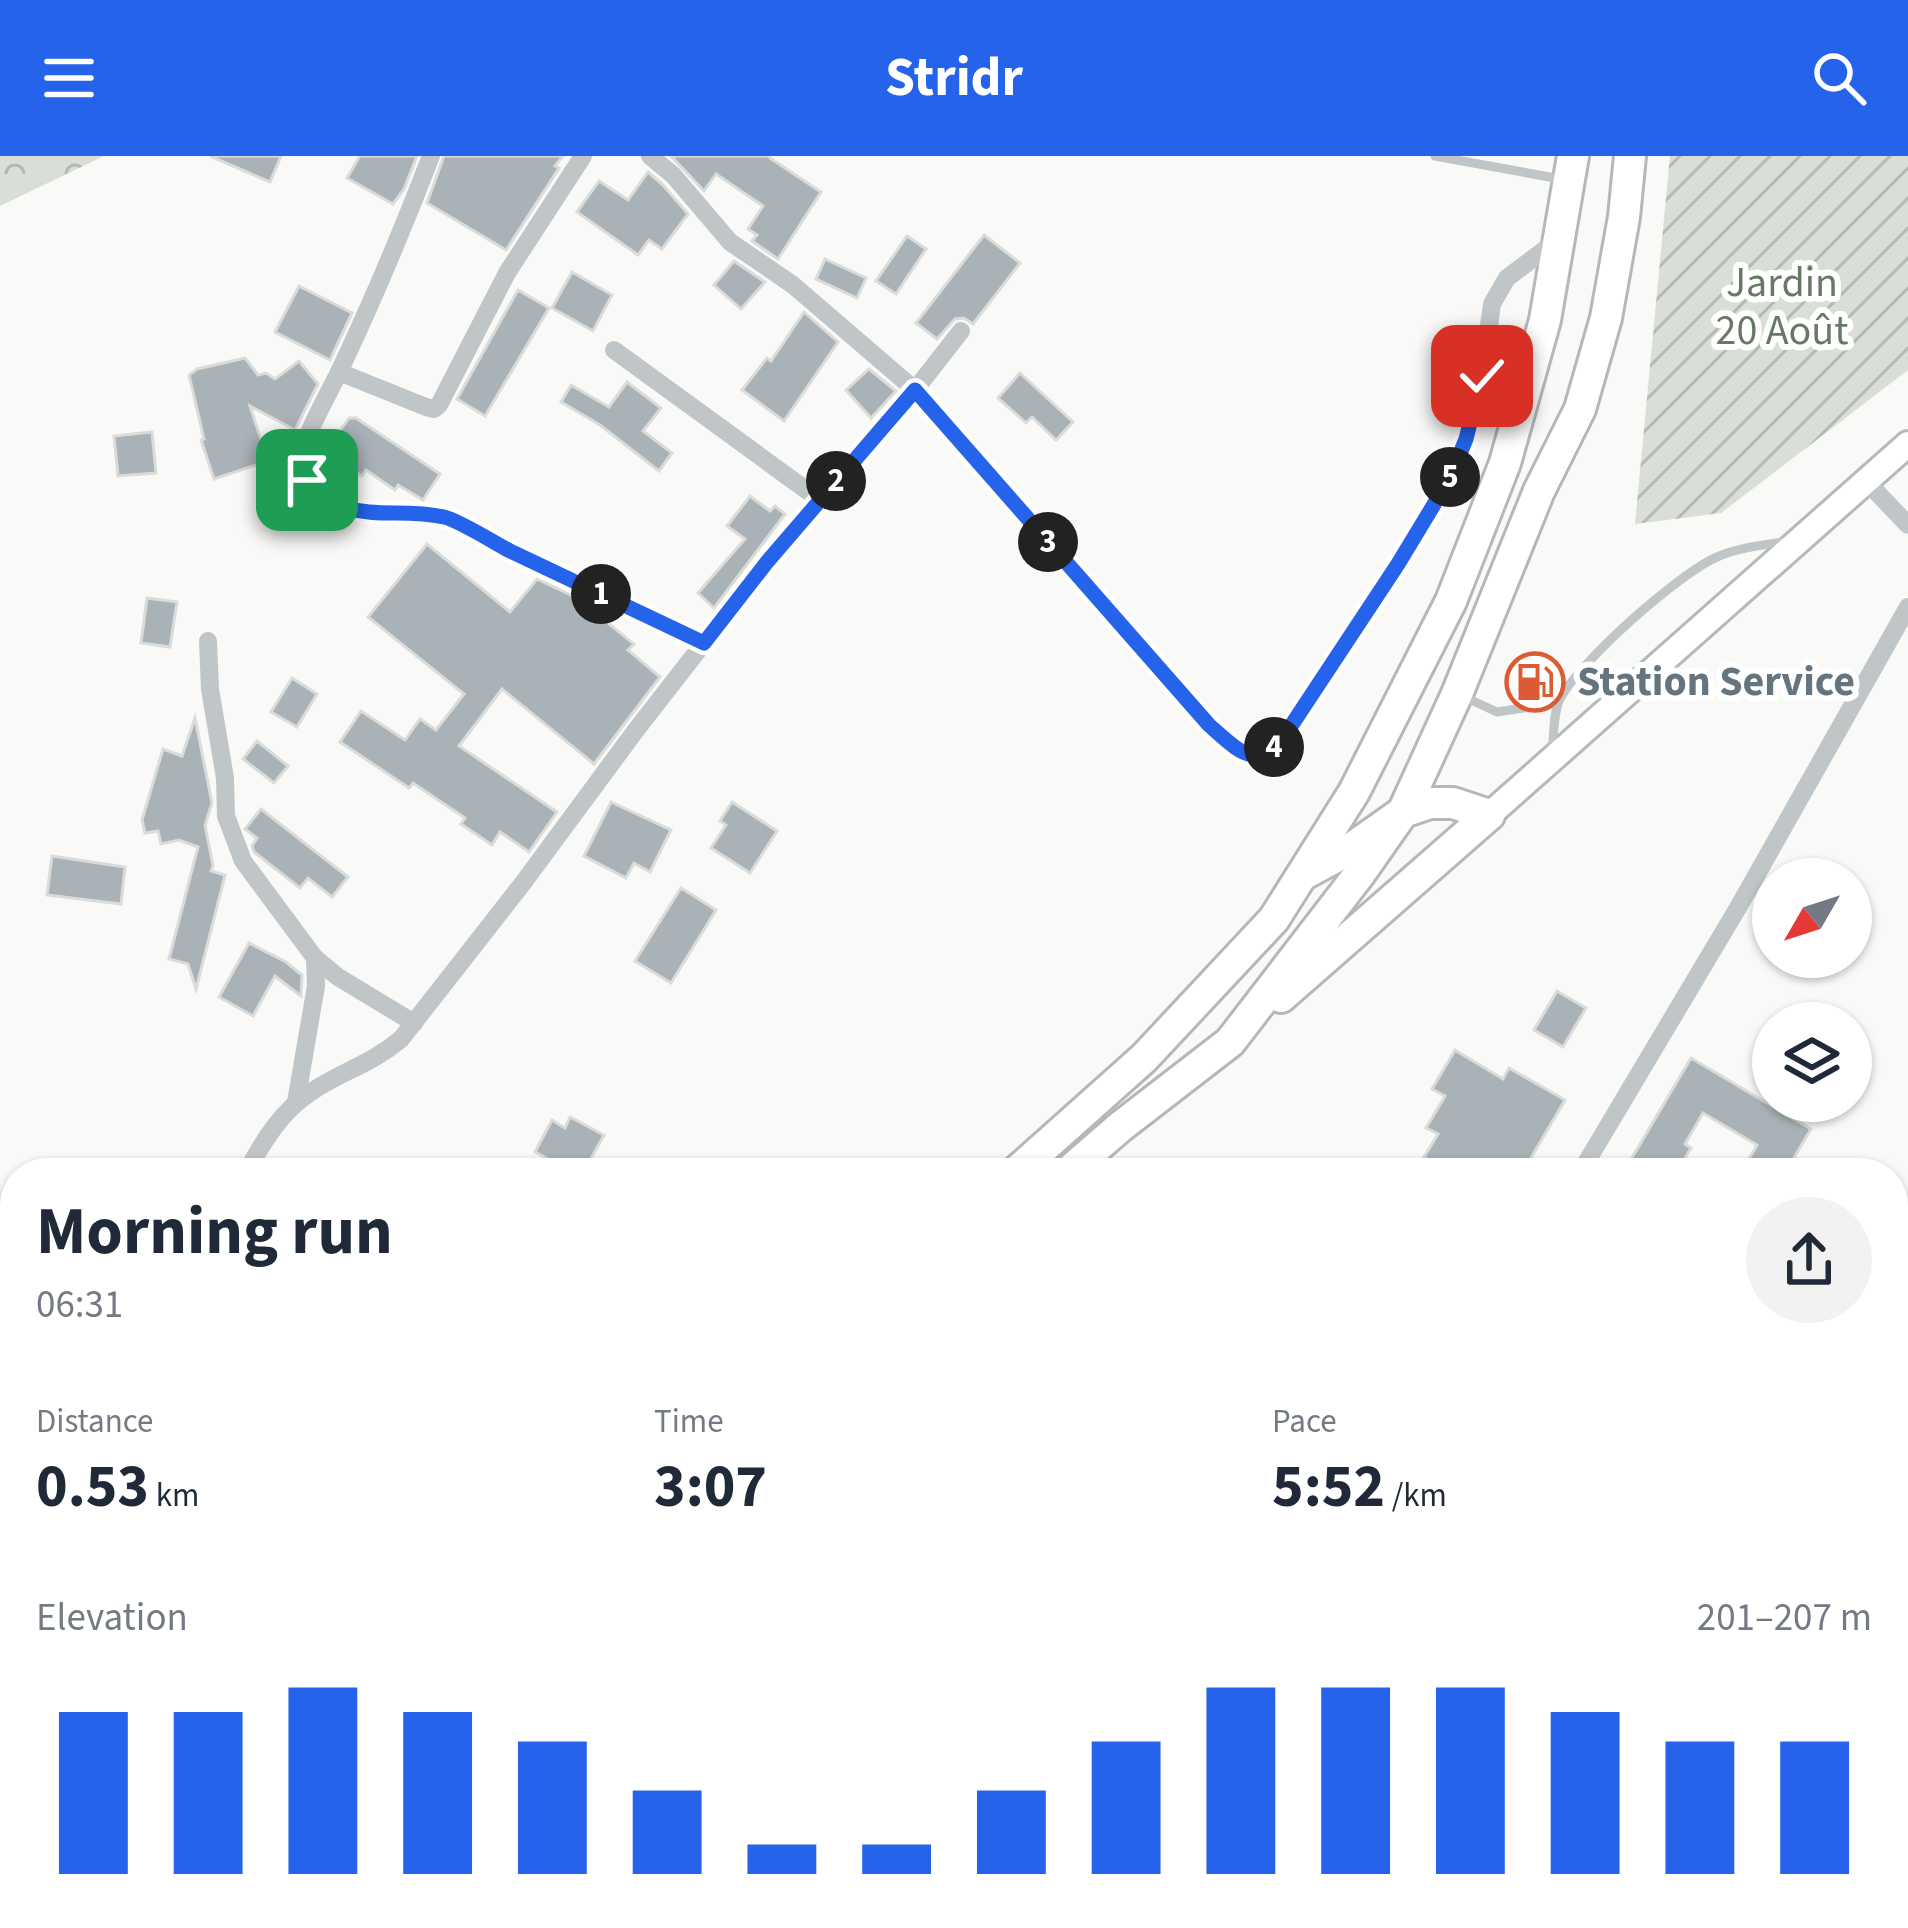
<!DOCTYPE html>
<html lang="en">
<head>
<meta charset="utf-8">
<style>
	body { margin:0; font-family:"Source Sans 3",sans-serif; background:#f2f2f3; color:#1f2937; height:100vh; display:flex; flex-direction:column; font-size:45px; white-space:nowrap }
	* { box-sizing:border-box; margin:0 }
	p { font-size:39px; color:#747a83 }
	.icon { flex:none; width:66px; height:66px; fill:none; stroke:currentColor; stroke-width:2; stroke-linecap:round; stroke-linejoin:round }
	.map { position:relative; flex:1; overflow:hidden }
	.sheet { position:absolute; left:0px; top:1002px; width:1908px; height:771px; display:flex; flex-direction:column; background:#fff; border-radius:48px 48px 0 0; box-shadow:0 3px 9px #0004 }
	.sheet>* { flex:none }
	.needle { width:78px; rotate:231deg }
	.buttons { position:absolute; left:1752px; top:702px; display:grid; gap:24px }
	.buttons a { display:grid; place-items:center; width:120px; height:120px; border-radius:50%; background:#fff; box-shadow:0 3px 9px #0004; font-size:60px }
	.pin { position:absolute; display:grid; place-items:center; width:102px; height:102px; color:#fff; margin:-51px; border-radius:24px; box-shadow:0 6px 18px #0006 }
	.km { position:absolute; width:60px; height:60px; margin:-30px; border-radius:50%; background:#222; color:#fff; font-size:33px; line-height:60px; text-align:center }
	.round { display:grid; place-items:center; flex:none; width:126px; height:126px; border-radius:63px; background:#f2f2f3 }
	.overview { display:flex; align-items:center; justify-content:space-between; height:204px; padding:0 36px }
	h1 { font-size:66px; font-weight:700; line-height:90px }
	.stats { display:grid; grid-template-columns:repeat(3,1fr); gap:18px; height:204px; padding:12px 36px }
	.stats div { display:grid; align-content:center }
	.stats b { font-size:60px; font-weight:700 }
	.stats small { font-size:33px; font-weight:400 }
	.stats p { font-size:33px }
	.chart { height:336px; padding:24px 36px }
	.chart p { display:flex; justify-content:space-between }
	.chart svg { width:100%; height:216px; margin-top:12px; stroke:#2563eb; stroke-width:6 }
	header { display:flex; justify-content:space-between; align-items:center; height:156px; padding:0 36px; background:#2563eb; color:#fff; font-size:54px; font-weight:700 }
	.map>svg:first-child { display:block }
	.forest { fill:url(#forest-crowns) }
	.garden { fill:url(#garden-furrows) }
	.building { fill:#a9b2b7; stroke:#dbdbd9; stroke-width:3 }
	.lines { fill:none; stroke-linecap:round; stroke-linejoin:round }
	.secondary-casing { stroke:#b3b9bd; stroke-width:30 }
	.trunk-casing { stroke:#b4b8bb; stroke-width:36 }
	.path { stroke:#bbbec0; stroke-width:4.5; stroke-dasharray:6 6; stroke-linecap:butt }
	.service { stroke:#c0c5c8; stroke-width:9 }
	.minor { stroke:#c0c5c8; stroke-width:18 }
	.secondary { stroke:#fff; stroke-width:24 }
	.trunk { stroke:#fff; stroke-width:30 }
	.route-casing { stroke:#fff; stroke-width:24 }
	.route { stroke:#2563eb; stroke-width:15 }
	.labels { text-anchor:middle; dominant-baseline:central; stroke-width:12; stroke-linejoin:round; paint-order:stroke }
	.park-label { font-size:42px; fill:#677964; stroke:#fff }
	.poi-label { font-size:42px; font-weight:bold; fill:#657580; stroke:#fff; text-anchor:start }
</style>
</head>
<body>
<header><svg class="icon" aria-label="menu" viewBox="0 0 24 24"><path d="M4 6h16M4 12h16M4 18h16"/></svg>Stridr<svg class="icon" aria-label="search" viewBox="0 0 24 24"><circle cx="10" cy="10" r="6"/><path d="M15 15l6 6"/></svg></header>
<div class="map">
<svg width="1908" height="1772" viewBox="0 0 1908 1772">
	<defs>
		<pattern id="forest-crowns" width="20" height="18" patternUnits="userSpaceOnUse" patternTransform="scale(3)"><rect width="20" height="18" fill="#d9ded6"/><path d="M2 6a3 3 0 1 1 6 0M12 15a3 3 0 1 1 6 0" fill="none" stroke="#b4b9b3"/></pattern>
		<pattern id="garden-furrows" width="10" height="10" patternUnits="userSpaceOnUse" patternTransform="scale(3)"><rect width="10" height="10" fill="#d9ded6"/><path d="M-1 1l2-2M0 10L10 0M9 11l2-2" fill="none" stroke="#b4b9b3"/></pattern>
	</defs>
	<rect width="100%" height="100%" fill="#f9f9f7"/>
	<path class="forest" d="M 0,0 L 104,0 L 0,50 Z"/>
	<path class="garden" d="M 1670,0 L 1908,0 L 1908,214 L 1721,357 L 1635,368 Z"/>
	<g class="building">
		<path d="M 210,0 L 281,0 L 270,26 Z"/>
		<path d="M 360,0 L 417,0 L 404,33 L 393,48 L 347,22 Z"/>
		<path d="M 444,0 L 563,0 L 555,10 L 559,12 L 506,94 L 427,47 Z"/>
		<path d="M 671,0 L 767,0 L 821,36 L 778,103 L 752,85 L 757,79 L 748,73 L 763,50 L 716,18 L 704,35 Z"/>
		<path d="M 648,16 L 663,29 L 688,58 L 662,93 L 649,84 L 638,99 L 577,56 L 599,25 L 628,44 Z"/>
		<path d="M 984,79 L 1020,107 L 973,168 L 964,162 L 955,163 L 937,183 L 916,167 Z"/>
		<path d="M 907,80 L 926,93 L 896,138 L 876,125 Z"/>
		<path d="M 825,103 L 866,122 L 857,142 L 816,123 Z"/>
		<path d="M 734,105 L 765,126 L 741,153 L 714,129 Z"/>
		<path d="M 572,116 L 612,139 L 593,175 L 552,152 Z"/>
		<path d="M 299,130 L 352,157 L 330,204 L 275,176 Z"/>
		<path d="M 518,134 L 549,152 L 485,260 L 457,243 Z"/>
		<path d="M 804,156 L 838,186 L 784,265 L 742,234 L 767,202 L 771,205 Z"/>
		<path d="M 245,202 L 258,219 L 266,217 L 275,223 L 299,205 L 318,228 L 295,274 L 250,250 L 268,305 L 214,323 L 201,284 L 204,283 L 189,219 L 197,213 Z"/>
		<path d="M 869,213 L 896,235 L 871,262 L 846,234 Z"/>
		<path d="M 1020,217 L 1073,266 L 1056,284 L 1032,261 L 1026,267 L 998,242 Z"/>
		<path d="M 627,226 L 661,252 L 643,275 L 672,297 L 659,315 L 600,269 L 561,246 L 571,229 L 609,251 Z"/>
		<path d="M 349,262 L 356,262 L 440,318 L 423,344 L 398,329 L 395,334 L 366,314 L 362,320 L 338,304 L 343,296 L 331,288 Z"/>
		<path d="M 152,276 L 156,317 L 118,320 L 114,280 Z"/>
		<path d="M 750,340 L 770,355 L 775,350 L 785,358 L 714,452 L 698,437 L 745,383 L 727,370 Z"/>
		<path d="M 427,388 L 510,456 L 537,423 L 577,442 L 634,488 L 628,494 L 660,521 L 594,608 L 502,533 L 459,590 L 557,656 L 529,696 L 500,676 L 492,689 L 461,668 L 465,662 L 413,627 L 409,632 L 340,586 L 361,555 L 405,584 L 420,563 L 436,574 L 464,538 L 368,461 Z"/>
		<path d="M 147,442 L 177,446 L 170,491 L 141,487 Z"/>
		<path d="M 292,522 L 317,538 L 297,571 L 271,556 Z"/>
		<path d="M 195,562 L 212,647 L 205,669 L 213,710 L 211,715 L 225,719 L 196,833 L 188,808 L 169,803 L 198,691 L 179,684 L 161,688 L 158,675 L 145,677 L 142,664 L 163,593 L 182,600 Z"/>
		<path d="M 257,585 L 288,610 L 274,627 L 243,603 Z"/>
		<path d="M 611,646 L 671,674 L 650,716 L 634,707 L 626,722 L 584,700 Z"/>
		<path d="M 732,646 L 777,675 L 750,717 L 711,692 L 726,669 L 720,665 Z"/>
		<path d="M 261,653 L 348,721 L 332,741 L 308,722 L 300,732 L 254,696 L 252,690 L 257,682 L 245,673 Z"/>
		<path d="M 52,700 L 125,711 L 121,748 L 47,739 Z"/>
		<path d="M 681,732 L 716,754 L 671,827 L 635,805 Z"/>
		<path d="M 249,787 L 286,806 L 302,819 L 301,840 L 275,820 L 253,860 L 219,841 Z"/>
		<path d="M 1557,835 L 1586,852 L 1563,891 L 1534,874 Z"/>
		<path d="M 1455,894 L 1503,923 L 1509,912 L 1565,944 L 1522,1017 L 1451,1017 L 1424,1001 L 1438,978 L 1426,972 L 1445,940 L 1432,933 Z"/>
		<path d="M 1691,902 L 1811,973 L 1785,1017 L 1741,1017 L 1757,989 L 1703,957 L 1685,988 L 1691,992 L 1676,1017 L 1623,1017 Z"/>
		<path d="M 570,961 L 604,979 L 583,1017 L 574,1017 L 535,996 L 552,964 L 565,972 Z"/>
	</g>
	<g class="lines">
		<defs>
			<path id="secondary" d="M 1489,659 L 1908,288"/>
			<g id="trunk">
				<path d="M 1306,717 L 1352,692 L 1403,656 L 1430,647 L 1453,647 L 1489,659"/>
				<path d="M 1281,841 L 1489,659"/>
				<path d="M 1015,1017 L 1144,902 L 1274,763 L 1354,636 L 1451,445 L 1505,307 L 1545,164 L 1573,0"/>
				<path d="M 1067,1017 L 1120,971 L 1230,886 L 1361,716 L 1403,656 L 1457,538 L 1539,335 L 1580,253 L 1606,162 L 1624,61 L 1630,0"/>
				<path d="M 303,1772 L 308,1758"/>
				<path d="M 347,1772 L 351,1758"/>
			</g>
		</defs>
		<use href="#secondary" class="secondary-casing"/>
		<use href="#trunk" class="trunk-casing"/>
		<path class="path" d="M 152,1772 L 154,1758"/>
		<g class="service">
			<path d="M 1435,0 L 1566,24"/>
			<path d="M 1460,539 L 1497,556 L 1557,547"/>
			<path d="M 1552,597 C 1554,580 1553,557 1560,543 C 1580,505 1678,418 1717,401 C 1739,391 1766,389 1789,385"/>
		</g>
		<g class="minor">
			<path d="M 431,0 C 403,73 373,144 340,214 C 325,245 307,274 298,308 C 334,377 385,347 444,361 C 459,364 494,387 510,395 C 574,426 639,456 704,487"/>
			<path d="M 650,0 L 673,19 L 730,86 L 793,129 L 915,234 L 1209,569 C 1232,589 1248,613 1276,590 L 1398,408 L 1450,322 L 1466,283 L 1482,220 L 1492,148 L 1507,122 L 1559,83"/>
			<path d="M 614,194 L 820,344"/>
			<path d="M 339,216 L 426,251 L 434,253 L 439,249 L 507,117 L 583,0"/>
			<path d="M 1866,325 L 1908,369"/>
			<path d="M 208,485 L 210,533 L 225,622 L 226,660 L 243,705 L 315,802 L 338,821 L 414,867"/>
			<path d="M 296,946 L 316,830 L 315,802"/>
			<path d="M 246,1017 C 262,987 282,954 311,936 C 342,915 370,909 401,883 L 523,727 L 636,574 L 767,406 L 915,234 L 961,175"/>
			<path d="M 1580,1017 L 1739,750 L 1908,451"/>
			<path d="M 0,1360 L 15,1356"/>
			<path d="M 1123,1772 L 1132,1758"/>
		</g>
		<use href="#secondary" class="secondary"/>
		<use href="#trunk" class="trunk"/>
	</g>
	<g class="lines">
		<defs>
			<path id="route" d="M 307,324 C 351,373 390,349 444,361 C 458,364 495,387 510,395 C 574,426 639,456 704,487 L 767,406 L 915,234 L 1209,569 C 1244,600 1256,615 1289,573 L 1398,408 L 1450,322 L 1466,283 L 1482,220"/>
		</defs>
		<use href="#route" class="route-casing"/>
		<use href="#route" class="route"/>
	</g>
	<defs>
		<symbol id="fuel-ring" viewBox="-11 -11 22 22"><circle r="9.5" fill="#fff" stroke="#dc5b34" stroke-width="1.5"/><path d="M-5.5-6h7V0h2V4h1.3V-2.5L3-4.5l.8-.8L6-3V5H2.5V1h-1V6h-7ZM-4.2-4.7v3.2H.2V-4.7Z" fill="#dc5b34"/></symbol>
	</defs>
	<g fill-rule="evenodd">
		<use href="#fuel-ring" x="1502" y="493" width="66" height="66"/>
	</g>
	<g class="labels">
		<g class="park-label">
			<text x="1782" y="127">Jardin<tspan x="1782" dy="48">20 Août</tspan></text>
		</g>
		<g class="poi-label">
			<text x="1577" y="526">Station Service</text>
		</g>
	</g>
</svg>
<div class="buttons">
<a><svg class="needle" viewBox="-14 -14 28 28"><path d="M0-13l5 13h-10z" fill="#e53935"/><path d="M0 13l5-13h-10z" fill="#747a83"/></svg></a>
<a><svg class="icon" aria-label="layers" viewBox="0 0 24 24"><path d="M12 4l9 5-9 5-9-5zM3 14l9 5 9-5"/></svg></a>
</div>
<div class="pin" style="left:307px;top:324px;background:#1e9e55"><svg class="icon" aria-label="arrive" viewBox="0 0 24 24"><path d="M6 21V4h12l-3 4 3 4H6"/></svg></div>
<div class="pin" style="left:1482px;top:220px;background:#d93025"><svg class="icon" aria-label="check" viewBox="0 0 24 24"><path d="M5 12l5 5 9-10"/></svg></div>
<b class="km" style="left:601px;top:438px">1</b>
<b class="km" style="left:836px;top:325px">2</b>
<b class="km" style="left:1048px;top:386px">3</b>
<b class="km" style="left:1274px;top:591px">4</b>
<b class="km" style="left:1450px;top:321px">5</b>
<section class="sheet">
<div class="overview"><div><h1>Morning run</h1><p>06:31</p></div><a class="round"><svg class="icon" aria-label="share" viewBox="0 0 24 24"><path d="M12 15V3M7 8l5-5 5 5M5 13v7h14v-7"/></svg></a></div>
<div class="stats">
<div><p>Distance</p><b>0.53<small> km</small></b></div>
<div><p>Time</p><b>3:07</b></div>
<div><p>Pace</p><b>5:52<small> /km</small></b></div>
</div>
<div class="chart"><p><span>Elevation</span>201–207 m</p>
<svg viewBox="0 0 160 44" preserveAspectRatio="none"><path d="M5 44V11M15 44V11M25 44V6M35 44V11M45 44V17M55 44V27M65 44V38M75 44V38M85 44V27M95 44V17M105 44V6M115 44V6M125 44V6M135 44V11M145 44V17M155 44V17"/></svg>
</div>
</section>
</div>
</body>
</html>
